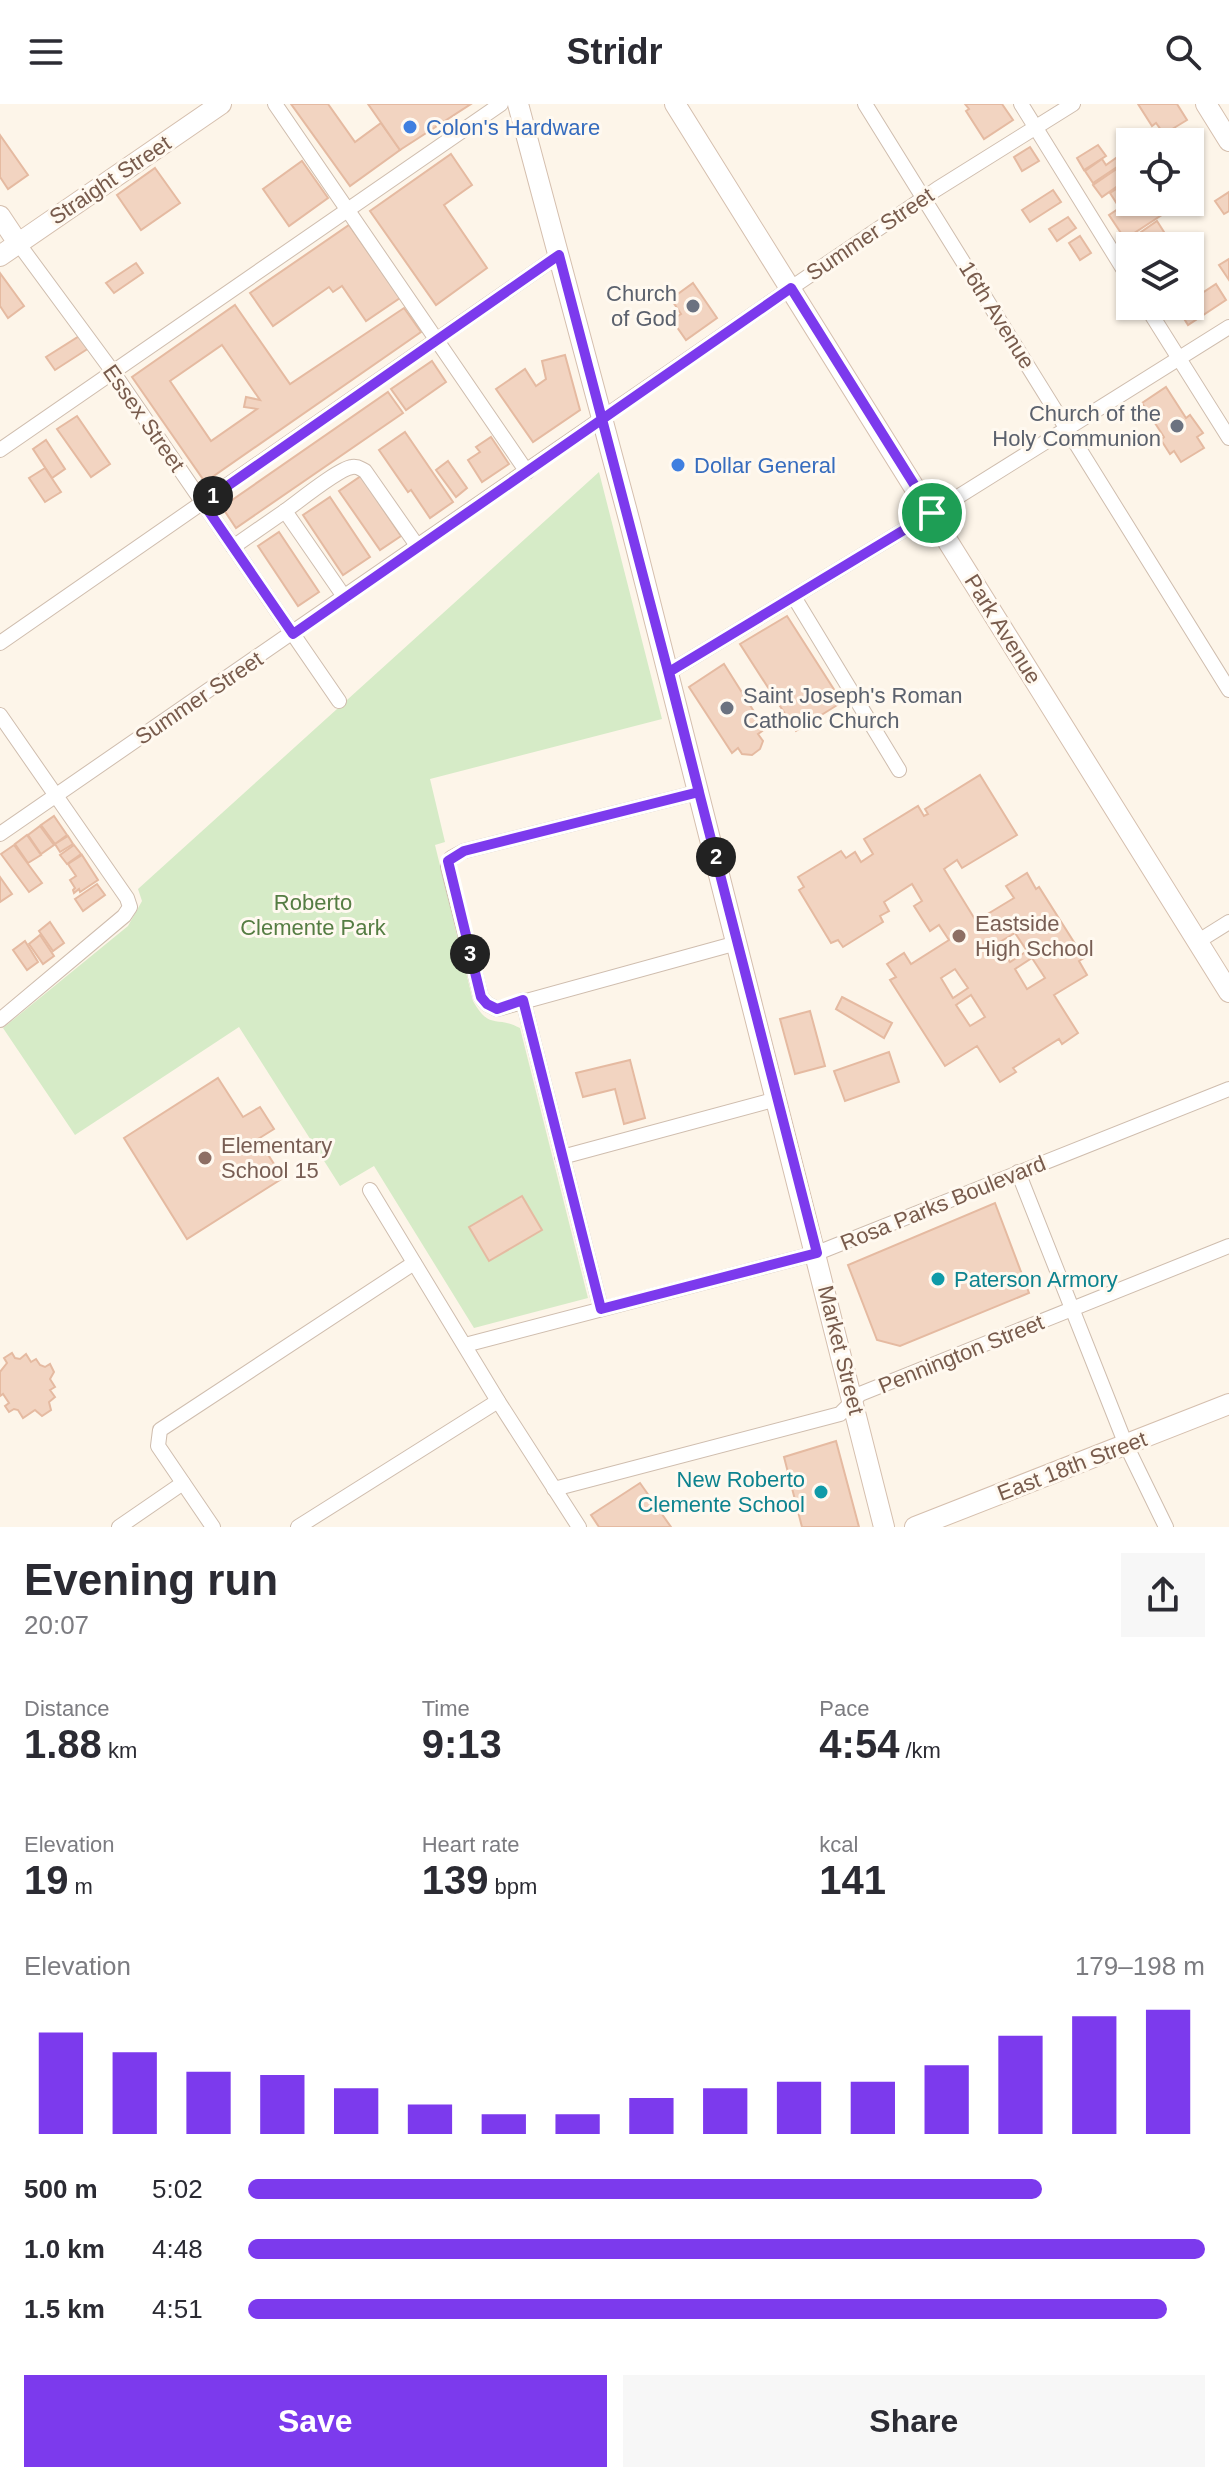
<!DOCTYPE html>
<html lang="en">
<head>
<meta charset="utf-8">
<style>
	body { margin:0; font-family:Helvetica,sans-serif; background:#f7f7f7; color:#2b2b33; height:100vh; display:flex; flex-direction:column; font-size:30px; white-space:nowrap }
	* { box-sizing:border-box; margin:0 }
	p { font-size:26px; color:#7c7c81 }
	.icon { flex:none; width:44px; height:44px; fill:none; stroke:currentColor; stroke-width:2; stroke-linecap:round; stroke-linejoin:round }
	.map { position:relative; height:1423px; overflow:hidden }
	.panel { display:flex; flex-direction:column; background:#fff; flex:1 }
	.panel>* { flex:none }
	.controls { position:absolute; left:1116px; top:24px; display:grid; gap:16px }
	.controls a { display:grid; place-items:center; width:88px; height:88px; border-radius:0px; background:#fff; box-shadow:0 2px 6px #0004; font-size:40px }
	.pin { position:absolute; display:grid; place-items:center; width:68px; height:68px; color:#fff; margin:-34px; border:4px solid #fff; border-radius:50%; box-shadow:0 2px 8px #0007 }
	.km { position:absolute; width:40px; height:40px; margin:-20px; border-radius:50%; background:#222; color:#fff; font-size:22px; line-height:40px; text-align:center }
	.round { display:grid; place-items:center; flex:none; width:84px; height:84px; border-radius:0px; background:#f7f7f7 }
	.head { display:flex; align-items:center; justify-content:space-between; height:136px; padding:0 24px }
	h1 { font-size:44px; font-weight:800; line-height:60px }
	.stats { display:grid; grid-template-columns:repeat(3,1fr); gap:12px; height:136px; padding:8px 24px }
	.stats div { display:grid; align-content:center }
	.stats b { font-size:40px; font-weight:800 }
	.stats small { font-size:22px; font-weight:400 }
	.stats p { font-size:22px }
	.chart { height:224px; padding:16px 24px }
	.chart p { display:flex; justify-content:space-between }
	.chart svg { width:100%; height:144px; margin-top:8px; stroke:#7c3aed; stroke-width:6 }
	.primary-button { display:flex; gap:16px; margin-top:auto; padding:16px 24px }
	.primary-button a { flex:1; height:92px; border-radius:0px; background:#7c3aed; color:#fff; font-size:32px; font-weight:800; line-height:92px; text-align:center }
	.primary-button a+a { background:#f7f7f7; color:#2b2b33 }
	ul { padding:0 24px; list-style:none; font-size:26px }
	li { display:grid; grid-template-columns:128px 96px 1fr; align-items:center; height:60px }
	li i { height:20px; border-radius:10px; background:#7c3aed }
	header { display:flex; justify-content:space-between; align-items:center; height:104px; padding:0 24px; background:#fff; font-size:36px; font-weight:800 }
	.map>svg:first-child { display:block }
	.green { fill:#d6ebc7 }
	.building { fill:#f2d4c1; stroke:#e5baa1; stroke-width:2; fill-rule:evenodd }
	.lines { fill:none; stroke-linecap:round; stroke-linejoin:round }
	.street-casing { stroke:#cfbdae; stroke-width:16 }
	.secondary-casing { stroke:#d5bfae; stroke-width:22 }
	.street { stroke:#fff; stroke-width:14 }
	.secondary { stroke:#fff; stroke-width:20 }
	.route-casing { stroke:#fff; stroke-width:16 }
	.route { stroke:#7c3aed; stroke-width:10 }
	.shop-dot { fill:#3f7fe0; stroke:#fff9f0; stroke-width:3 }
	.worship-dot { fill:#6b7280; stroke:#fff9f0; stroke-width:3 }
	.education-dot { fill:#8d6e63; stroke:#fff9f0; stroke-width:3 }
	.culture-dot { fill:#0f9aa8; stroke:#fff9f0; stroke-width:3 }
	.labels { text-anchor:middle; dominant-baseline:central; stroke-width:6; stroke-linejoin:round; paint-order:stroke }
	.shop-label { font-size:22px; fill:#366cbe; stroke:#fff9f0; text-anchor:start }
	.street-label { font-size:22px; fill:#785b4c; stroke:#fff9f0 }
	.worship-label { font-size:22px; fill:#5b616d; stroke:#fff9f0; text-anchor:end }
	.park-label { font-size:22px; fill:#557d43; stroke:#fff9f0 }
	.education-label { font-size:22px; fill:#785e54; stroke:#fff9f0; text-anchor:start }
	.culture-label { font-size:22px; fill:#0d838f; stroke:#fff9f0; text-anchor:start }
</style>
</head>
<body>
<header><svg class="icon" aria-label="menu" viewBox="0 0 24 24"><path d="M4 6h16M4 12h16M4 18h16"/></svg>Stridr<svg class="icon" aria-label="search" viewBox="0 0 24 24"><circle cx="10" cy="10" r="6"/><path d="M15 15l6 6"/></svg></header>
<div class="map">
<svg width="1229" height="1423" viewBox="0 0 1229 1423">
	<rect width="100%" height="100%" fill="#fdf5e9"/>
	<path class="green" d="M 599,368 L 662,615 L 430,675 L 445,738 L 435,741 L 473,897 C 490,927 496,911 520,924 L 588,1194 L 474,1224 L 374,1062 L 340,1082 L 239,923 L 75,1031 L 3,924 L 128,822 L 142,797 L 138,785 Z"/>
	<g class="building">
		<path d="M 291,0 L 328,0 L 355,38 L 381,19 L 400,46 L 350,82 Z"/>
		<path d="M 368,0 L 471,0 L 400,46 Z"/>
		<path d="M 965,0 L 1002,0 L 1013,16 L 984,35 L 966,7 L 969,5 Z"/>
		<path d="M 1138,0 L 1177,0 L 1187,16 L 1164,30 L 1156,19 L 1152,22 Z"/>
		<path d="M 0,31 L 28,71 L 8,85 L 0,73 Z"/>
		<path d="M 1098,41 L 1106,52 L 1084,66 L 1077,54 Z"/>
		<path d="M 1030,43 L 1039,57 L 1022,67 L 1014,53 Z"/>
		<path d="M 451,50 L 472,81 L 444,101 L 487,164 L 436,201 L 370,107 Z"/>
		<path d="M 1116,54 L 1120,61 L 1093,79 L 1085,67 L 1102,55 L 1106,61 Z"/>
		<path d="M 302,57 L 328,94 L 289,122 L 263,85 Z"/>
		<path d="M 1121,62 L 1129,74 L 1102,93 L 1093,81 Z"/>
		<path d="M 155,64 L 180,99 L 141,126 L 117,91 Z"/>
		<path d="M 1130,76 L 1130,92 L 1117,100 L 1110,89 Z"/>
		<path d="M 1053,86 L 1061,98 L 1030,118 L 1022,106 Z"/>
		<path d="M 1229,88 L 1229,107 L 1224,110 L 1215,97 Z"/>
		<path d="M 1130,97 L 1171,98 L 1174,103 L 1125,135 L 1109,111 Z"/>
		<path d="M 1068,113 L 1076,124 L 1057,137 L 1049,125 Z"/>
		<path d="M 1157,117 L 1164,128 L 1143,142 L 1136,142 L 1131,135 Z"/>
		<path d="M 349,121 L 400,194 L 366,217 L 342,182 L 333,188 L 329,183 L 273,222 L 250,189 Z"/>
		<path d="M 1080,132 L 1091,149 L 1080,156 L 1069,139 Z"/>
		<path d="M 1229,155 L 1229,176 L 1219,161 Z"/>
		<path d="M 136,159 L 143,169 L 114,189 L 106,179 Z"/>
		<path d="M 0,169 L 24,202 L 8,214 L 0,202 Z"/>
		<path d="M 693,179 L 717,214 L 686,236 L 672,216 L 681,210 L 671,195 Z"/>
		<path d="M 1216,180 L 1226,196 L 1188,221 L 1178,205 L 1190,202 L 1190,197 Z"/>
		<path d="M 235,201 L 290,280 L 404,204 L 421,228 L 205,378 L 132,273 ZM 222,241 L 260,296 L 246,293 L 244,303 L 257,305 L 211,337 L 170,277 Z"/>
		<path d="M 81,231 L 89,244 L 55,266 L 46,253 Z"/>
		<path d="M 565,251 L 580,306 L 533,338 L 496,285 L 525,265 L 536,282 L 546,275 L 542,257 Z"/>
		<path d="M 432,257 L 446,278 L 406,306 L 391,285 Z"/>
		<path d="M 1166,283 L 1186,314 L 1190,311 L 1203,329 L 1197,333 L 1204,344 L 1181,358 L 1174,347 L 1170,350 L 1161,336 L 1164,333 L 1142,299 Z"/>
		<path d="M 388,288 L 403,309 L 236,424 L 222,403 Z"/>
		<path d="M 77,312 L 110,360 L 91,373 L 57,325 Z"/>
		<path d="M 405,328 L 453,398 L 430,414 L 411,386 L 408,388 L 379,346 Z"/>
		<path d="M 491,333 L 509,360 L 482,378 L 468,356 L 480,348 L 476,343 Z"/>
		<path d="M 46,336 L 65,365 L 52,374 L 33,345 Z"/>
		<path d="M 448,357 L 467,384 L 456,393 L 436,366 Z"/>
		<path d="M 45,364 L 61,388 L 45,398 L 29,374 Z"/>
		<path d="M 361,372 L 401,432 L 380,446 L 339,387 Z"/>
		<path d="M 330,393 L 370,453 L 343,471 L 303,411 Z"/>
		<path d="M 279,428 L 319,488 L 298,502 L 258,442 Z"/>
		<path d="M 787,512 L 842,598 L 796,627 L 740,540 Z"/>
		<path d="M 724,560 L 765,625 L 758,630 L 763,637 L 760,645 L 752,651 L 742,650 L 738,644 L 732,649 L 689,583 Z"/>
		<path d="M 980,671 L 1017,731 L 962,764 L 957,756 L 944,765 L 976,817 L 1014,794 L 1006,782 L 1027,769 L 1036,785 L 1039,783 L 1084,854 L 1079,857 L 1087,871 L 1054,891 L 1078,929 L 1062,940 L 1059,935 L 1013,964 L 1016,968 L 1000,978 L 977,942 L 945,962 L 890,876 L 896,873 L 887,860 L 904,849 L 911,860 L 949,836 L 939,821 L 930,827 L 914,802 L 922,797 L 912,780 L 884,798 L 889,807 L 880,812 L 883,818 L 843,843 L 838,836 L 831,839 L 799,786 L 804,783 L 798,773 L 841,747 L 846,754 L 855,748 L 861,758 L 873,750 L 864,735 L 918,702 L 924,712 L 928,710 L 925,705 ZM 1015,829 L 1027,847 L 1010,858 L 998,839 ZM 1032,854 L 1045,874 L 1027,885 L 1015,865 ZM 955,865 L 968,884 L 953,894 L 941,874 ZM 971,891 L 985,913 L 970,922 L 956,901 Z"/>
		<path d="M 54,712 L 67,731 L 55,740 L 41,721 Z"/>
		<path d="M 40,722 L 54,741 L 41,750 L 28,731 Z"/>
		<path d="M 27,731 L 41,751 L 28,759 L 15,740 Z"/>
		<path d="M 68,732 L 73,740 L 60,748 L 55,740 Z"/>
		<path d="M 14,741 L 42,779 L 29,788 L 1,750 Z"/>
		<path d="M 74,741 L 81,750 L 67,760 L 60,751 Z"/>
		<path d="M 82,751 L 98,776 L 80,788 L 79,785 L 74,789 L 73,786 L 75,784 L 70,776 L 76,772 L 68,760 Z"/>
		<path d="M 0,773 L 12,790 L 0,798 Z"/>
		<path d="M 97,780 L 105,791 L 83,807 L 75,795 Z"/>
		<path d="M 50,818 L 64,839 L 53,847 L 39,827 Z"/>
		<path d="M 40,831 L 54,852 L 43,860 L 29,840 Z"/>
		<path d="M 25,837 L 38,858 L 27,866 L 13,846 Z"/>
		<path d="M 842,893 L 892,919 L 884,934 L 836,905 Z"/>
		<path d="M 810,907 L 825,962 L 795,970 L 780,915 Z"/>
		<path d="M 889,948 L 899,978 L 845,997 L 834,967 Z"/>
		<path d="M 630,956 L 645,1014 L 624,1020 L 615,985 L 583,993 L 576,969 Z"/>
		<path d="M 218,974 L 243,1013 L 260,1003 L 274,1025 L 258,1035 L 283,1074 L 187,1135 L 124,1034 Z"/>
		<path d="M 522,1092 L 542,1126 L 489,1157 L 469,1123 Z"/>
		<path d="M 995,1099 L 1029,1189 L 900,1242 L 877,1236 L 848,1161 Z"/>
		<path d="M 12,1249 L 15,1254 L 20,1255 L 26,1250 L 31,1258 L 36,1255 L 40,1261 L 45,1263 L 50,1260 L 54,1268 L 50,1275 L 55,1283 L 50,1286 L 55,1293 L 49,1298 L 51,1306 L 42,1312 L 35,1306 L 23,1314 L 18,1306 L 14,1305 L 9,1308 L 5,1302 L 9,1299 L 3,1290 L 0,1292 L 0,1268 L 7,1259 L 4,1254 Z"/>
		<path d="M 836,1337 L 859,1423 L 802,1423 L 784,1353 Z"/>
		<path d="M 640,1379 L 671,1423 L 599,1423 L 591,1411 Z"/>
	</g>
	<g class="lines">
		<defs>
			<g id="street">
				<path d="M 275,0 L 527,368"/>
				<path d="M 865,0 L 1229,586"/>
				<path d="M 1021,0 L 1130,176"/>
				<path d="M 18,139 L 113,268 L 339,597"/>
				<path d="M 1146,202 L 1229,334"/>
				<path d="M 0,346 L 501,0"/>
				<path d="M 233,443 L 285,407"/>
				<path d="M 794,493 L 899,666"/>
				<path d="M 345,494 L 285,407 C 299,397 338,365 352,363 C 358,362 359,364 365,367 L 418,443"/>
				<path d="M 0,539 L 559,151"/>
				<path d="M 669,568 L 932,409 L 1229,223"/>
				<path d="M 0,611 L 127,794 L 130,803 L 124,812 L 0,916"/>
				<path d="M 699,688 L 464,747 L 451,754 L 448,763 L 481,893 L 487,900 L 497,905 L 737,839"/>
				<path d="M 0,730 L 791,184 L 937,85 L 1073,0"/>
				<path d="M 1197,838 L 1229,818"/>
				<path d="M 523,896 L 601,1205"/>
				<path d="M 562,1053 L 777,995"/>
				<path d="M 1018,1068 L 1126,1341 L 1166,1423"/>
				<path d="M 370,1086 L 498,1297 L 579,1423"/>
				<path d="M 465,1241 L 817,1149 L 1229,985"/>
				<path d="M 554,1385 L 840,1310 L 860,1290 L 1229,1142"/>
				<path d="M 119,1423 L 183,1379"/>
				<path d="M 213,1423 L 158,1342 L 160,1326 L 414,1159"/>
				<path d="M 298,1423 L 498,1297"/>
			</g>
			<g id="secondary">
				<path d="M 518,0 L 630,419 L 884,1423"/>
				<path d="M 675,0 L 1229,888"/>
				<path d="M 1206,0 L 1229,37"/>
				<path d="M 0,112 L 18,139"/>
				<path d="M 0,152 L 221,0"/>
				<path d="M 915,1423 L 1229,1300"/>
			</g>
		</defs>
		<use href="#street" class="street-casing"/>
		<use href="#secondary" class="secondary-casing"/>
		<use href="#street" class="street"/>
		<use href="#secondary" class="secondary"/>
	</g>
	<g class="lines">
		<defs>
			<path id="route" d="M 932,409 L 791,184 L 293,530 L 203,399 L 559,151 C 648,483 731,816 817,1149 L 601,1205 L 523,896 L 497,905 L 487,900 L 481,893 L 448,757 L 464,747 L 699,688 L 669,568 L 932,409"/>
		</defs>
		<use href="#route" class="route-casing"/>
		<use href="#route" class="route"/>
	</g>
	<g class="shop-dot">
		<circle cx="410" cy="23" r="8"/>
		<circle cx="678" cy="361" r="8"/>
	</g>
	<g class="worship-dot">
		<circle cx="693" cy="202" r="8"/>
		<circle cx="1177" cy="322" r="8"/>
		<circle cx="727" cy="604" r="8"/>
	</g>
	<g class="education-dot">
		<circle cx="959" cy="832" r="8"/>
		<circle cx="205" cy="1054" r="8"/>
	</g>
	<g class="culture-dot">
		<circle cx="938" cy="1175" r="8"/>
		<circle cx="821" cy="1388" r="8"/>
	</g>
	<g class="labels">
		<g class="shop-label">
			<text x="426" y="23">Colon's Hardware</text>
			<text x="694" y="361">Dollar General</text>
		</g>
		<g class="street-label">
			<text transform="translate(110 76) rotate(-34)">Straight Street</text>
			<text transform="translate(870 130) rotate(-34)">Summer Street</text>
			<text transform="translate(997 211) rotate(58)">16th Avenue</text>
			<text transform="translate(144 314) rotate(55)">Essex Street</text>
			<text transform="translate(1003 525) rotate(58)">Park Avenue</text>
			<text transform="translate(199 594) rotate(-34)">Summer Street</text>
			<text transform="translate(943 1099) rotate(-22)">Rosa Parks Boulevard</text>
			<text transform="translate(841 1246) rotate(76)">Market Street</text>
			<text transform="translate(961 1250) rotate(-22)">Pennington Street</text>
			<text transform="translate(1072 1362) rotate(-21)">East 18th Street</text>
		</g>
		<g class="worship-label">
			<text x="677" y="189">Church<tspan x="677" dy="25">of God</tspan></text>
			<text x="1161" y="309">Church of the<tspan x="1161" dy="25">Holy Communion</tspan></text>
			<text x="743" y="591" text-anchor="start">Saint Joseph's Roman<tspan x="743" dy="25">Catholic Church</tspan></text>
		</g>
		<g class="park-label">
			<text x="313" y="798">Roberto<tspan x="313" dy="25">Clemente Park</tspan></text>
		</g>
		<g class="education-label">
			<text x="975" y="819">Eastside<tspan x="975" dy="25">High School</tspan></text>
			<text x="221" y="1041">Elementary<tspan x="221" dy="25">School 15</tspan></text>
		</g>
		<g class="culture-label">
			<text x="954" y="1175">Paterson Armory</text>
			<text x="805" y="1375" text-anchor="end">New Roberto<tspan x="805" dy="25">Clemente School</tspan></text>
		</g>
	</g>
</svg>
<div class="controls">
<a><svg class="icon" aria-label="locate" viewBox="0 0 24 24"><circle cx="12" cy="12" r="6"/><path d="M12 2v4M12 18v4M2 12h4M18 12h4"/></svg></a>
<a><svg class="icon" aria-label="layers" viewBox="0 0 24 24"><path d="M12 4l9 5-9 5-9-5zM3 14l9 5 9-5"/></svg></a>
</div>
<div class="pin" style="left:932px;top:409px;background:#1e9e55"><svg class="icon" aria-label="arrive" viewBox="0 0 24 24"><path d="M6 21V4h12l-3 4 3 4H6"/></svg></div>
<b class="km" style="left:213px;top:392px">1</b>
<b class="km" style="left:716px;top:753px">2</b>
<b class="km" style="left:470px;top:850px">3</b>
</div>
<section class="panel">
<div class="head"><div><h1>Evening run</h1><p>20:07</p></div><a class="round"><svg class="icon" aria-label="share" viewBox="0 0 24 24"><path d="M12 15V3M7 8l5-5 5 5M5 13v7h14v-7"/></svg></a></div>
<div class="stats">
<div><p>Distance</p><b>1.88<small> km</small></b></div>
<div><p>Time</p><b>9:13</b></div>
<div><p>Pace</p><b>4:54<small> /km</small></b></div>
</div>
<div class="stats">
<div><p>Elevation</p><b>19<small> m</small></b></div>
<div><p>Heart rate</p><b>139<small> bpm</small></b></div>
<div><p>kcal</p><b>141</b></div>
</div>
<div class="chart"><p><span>Elevation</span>179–198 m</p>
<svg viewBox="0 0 160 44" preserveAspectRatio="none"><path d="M5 44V13M15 44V19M25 44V25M35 44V26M45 44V30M55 44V35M65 44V38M75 44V38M85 44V33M95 44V30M105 44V28M115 44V28M125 44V23M135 44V14M145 44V8M155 44V6"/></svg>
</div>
<ul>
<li><b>500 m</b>5:02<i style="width:83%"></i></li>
<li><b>1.0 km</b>4:48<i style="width:100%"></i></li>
<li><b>1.5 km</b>4:51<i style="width:96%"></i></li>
</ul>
<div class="primary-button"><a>Save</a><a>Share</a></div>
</section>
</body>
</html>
